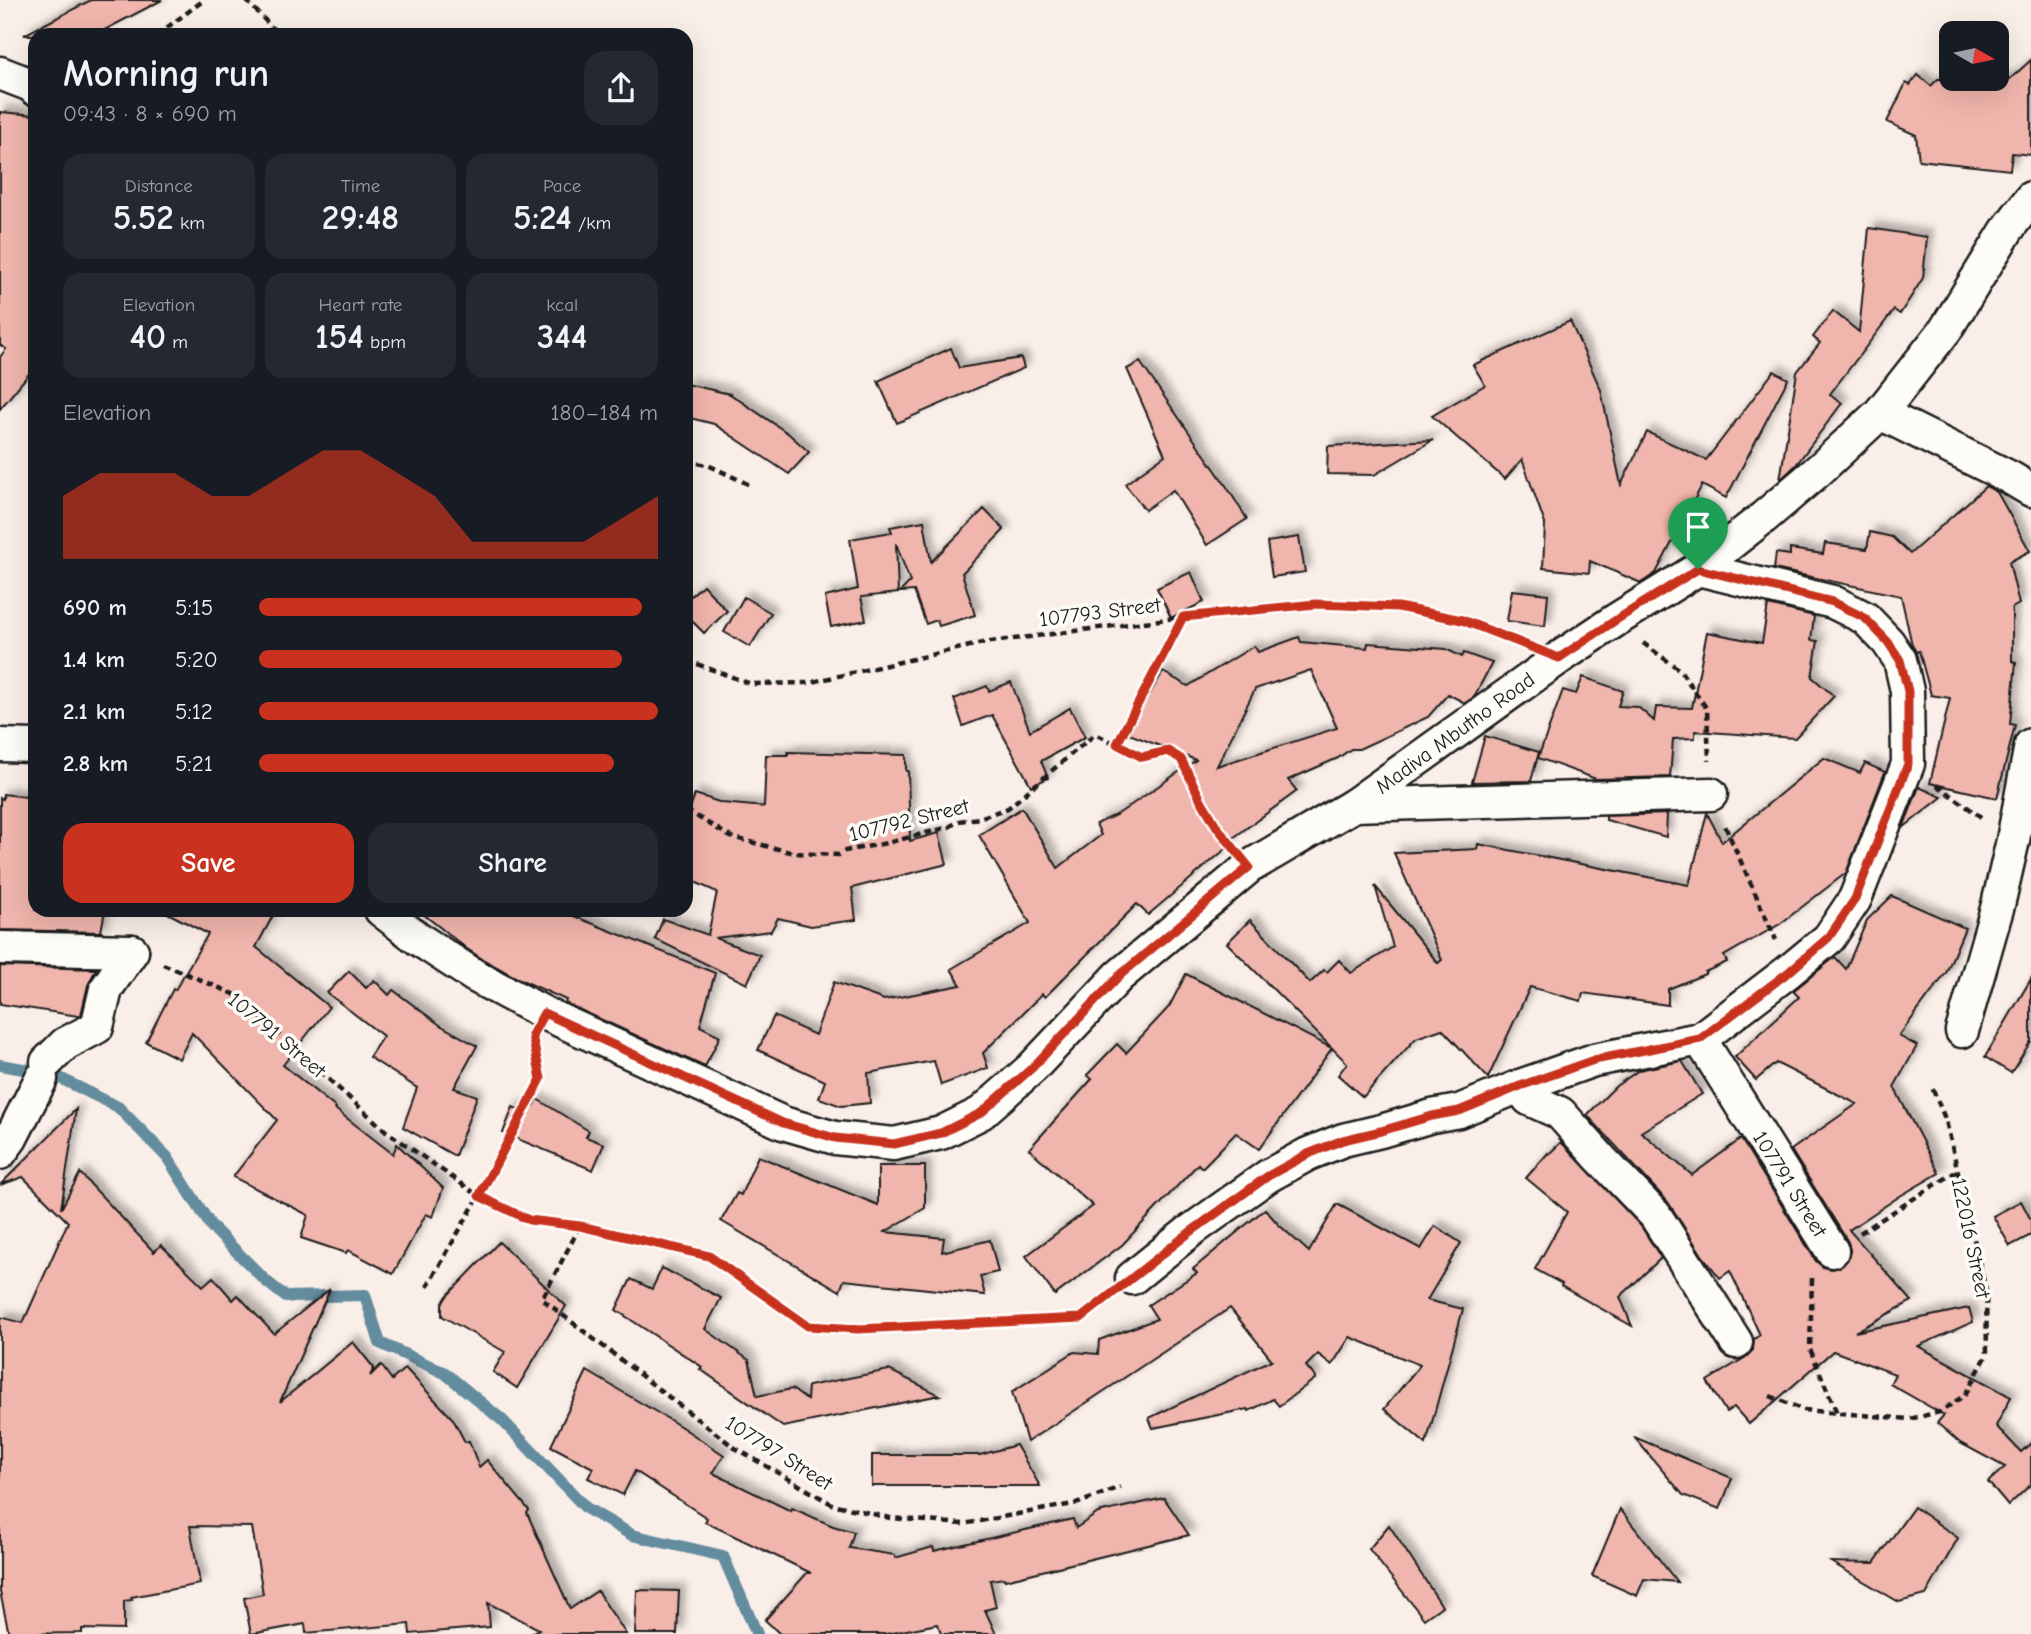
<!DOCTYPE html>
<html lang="en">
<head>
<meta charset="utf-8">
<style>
	body { margin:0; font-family:"Comic Neue",sans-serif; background:#242831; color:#f1f3f6; height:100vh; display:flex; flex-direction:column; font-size:26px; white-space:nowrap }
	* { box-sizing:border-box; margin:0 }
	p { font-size:23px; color:#9ea1a6 }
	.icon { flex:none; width:38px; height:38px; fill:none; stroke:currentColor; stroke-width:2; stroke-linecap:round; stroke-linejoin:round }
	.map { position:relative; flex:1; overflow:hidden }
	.side { position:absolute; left:28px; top:28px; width:665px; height:889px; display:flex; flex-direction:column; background:#171b24; border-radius:21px; box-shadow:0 7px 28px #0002 }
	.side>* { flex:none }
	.needle { width:46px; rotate:99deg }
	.controls { position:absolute; left:1939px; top:21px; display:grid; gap:14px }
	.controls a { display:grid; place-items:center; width:70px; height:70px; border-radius:14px; background:#171b24; box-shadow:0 7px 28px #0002; font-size:35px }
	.pin { position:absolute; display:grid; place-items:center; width:60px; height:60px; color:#fff; margin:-72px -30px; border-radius:50% 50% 50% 0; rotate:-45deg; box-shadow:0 0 7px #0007 }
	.pin .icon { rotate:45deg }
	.round { display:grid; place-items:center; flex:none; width:74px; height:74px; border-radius:21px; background:#242831 }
	.head { display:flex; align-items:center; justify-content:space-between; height:119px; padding:0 35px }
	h1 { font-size:38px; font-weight:800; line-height:52px }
	.metrics { display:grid; grid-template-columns:repeat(3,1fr); gap:10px; height:119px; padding:7px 35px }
	.metrics div { display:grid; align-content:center; border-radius:18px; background:#242831; text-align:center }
	.metrics b { font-size:35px; font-weight:800 }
	.metrics small { font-size:19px; font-weight:400 }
	.metrics p { font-size:19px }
	.chart { height:196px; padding:14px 35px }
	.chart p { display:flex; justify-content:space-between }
	.chart svg { width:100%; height:126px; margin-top:7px; fill:#c8321e; opacity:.7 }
	.button { display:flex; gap:14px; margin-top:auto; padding:14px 35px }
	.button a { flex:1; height:80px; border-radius:21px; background:#c8321e; color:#fff; font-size:28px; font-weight:800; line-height:80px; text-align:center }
	.button a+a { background:#242831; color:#f1f3f6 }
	ul { padding:0 35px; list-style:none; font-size:23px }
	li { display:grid; grid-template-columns:112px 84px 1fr; align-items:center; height:52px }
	li i { height:18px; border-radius:9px; background:#c8321e }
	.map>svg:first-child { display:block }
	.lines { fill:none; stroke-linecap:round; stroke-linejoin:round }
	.stream { stroke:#648d9f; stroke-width:12 }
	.building { fill:#f0b5ac; stroke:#1c1c1c; stroke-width:2; fill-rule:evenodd; filter:url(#shadow) }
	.street-casing { stroke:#1c1c1c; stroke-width:37 }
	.path { stroke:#1c1c1c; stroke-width:4.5; stroke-dasharray:7 5; stroke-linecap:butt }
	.street { stroke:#fdfcf7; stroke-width:32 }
	.route-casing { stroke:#fff; stroke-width:14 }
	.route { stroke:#c8321e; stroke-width:9 }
	.labels { text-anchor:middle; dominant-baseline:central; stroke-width:7; stroke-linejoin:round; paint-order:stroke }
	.street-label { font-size:21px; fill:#1c1c1c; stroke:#fdfcf7 }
</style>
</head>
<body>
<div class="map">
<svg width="2031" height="1634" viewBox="0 0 2031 1634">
	<defs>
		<filter id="shadow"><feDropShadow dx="6" dy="-6" stdDeviation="3.5" flood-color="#0004"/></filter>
	</defs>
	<rect width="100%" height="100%" fill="#faeee8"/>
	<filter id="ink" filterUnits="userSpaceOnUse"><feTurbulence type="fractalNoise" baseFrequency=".0143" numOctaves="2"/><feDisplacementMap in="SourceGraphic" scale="14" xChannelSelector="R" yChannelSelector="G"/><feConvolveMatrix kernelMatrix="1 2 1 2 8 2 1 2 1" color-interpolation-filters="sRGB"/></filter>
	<g filter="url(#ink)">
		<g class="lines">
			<path class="stream" d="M 0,1065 L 52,1074 L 118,1107 L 167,1157 L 211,1226 L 267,1282 L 286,1297 L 365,1295 L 380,1343 L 445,1373 L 502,1420 L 586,1508 L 632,1535 L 723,1556 L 757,1634"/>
		</g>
		<g class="building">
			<path d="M 91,0 L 162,0 L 95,35 L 24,35 Z"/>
			<path d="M 2031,60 L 2031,155 L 2012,153 L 2010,170 L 1919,160 L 1916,135 L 1887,122 L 1906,83 L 1910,85 L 1918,75 L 1931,86 L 1938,79 L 2010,79 Z"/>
			<path d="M 0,112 L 35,115 L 35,372 L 32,370 L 0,409 L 0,357 L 6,349 L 0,345 Z"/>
			<path d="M 1869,228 L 1927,237 L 1923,278 L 1900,314 L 1894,310 L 1830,394 L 1842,403 L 1796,465 L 1780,480 L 1797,372 L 1820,343 L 1813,337 L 1833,311 L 1859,332 Z"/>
			<path d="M 1570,321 L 1601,390 L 1621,485 L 1647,432 L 1706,460 L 1774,371 L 1788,379 L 1726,498 L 1702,485 L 1656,573 L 1641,583 L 1590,561 L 1589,573 L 1543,568 L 1545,524 L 1522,459 L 1505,479 L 1432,416 L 1485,385 L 1473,365 Z"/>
			<path d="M 951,348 L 959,368 L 1021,358 L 1024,368 L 897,423 L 878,381 Z"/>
			<path d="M 1140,362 L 1225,484 L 1247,519 L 1207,545 L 1173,490 L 1145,510 L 1125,484 L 1165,455 L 1127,369 Z"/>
			<path d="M 686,384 L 730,394 L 789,434 L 809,452 L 789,474 L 714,424 L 686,417 Z"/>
			<path d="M 1433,440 L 1374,475 L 1327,474 L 1328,446 Z"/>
			<path d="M 1986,486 L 1997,492 L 2030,551 L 2009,562 L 2019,604 L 2012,608 L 2012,661 L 2016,662 L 2010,724 L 2015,725 L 1997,798 L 1930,783 L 1950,698 L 1931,695 L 1919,651 L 1916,652 L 1912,645 L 1901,596 L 1774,569 L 1776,553 L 1790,555 L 1790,549 L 1823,554 L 1825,543 L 1867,549 L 1870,532 L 1892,537 L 1910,554 Z"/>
			<path d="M 984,509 L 1004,530 L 962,573 L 975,615 L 939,626 L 937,620 L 926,624 L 914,591 L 900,592 L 910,582 L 896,543 L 898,593 L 861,597 L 866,620 L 831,627 L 825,597 L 858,589 L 850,539 L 892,532 L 890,527 L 924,521 L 931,562 Z"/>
			<path d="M 1299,537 L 1305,572 L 1272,577 L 1267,542 Z"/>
			<path d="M 1191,572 L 1204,602 L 1171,618 L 1157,588 Z"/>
			<path d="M 703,585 L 727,611 L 704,633 L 686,615 L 686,600 Z"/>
			<path d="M 1512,590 L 1548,594 L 1545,626 L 1507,621 Z"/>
			<path d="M 744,597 L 771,613 L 750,647 L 724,632 Z"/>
			<path d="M 1768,605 L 1814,616 L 1811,640 L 1818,641 L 1812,677 L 1834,696 L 1795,738 L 1695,731 L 1695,738 L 1673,739 L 1670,777 L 1596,779 L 1538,758 L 1563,690 L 1576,694 L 1583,677 L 1623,691 L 1618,706 L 1638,707 L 1654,721 L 1656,707 L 1692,708 L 1707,632 L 1762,643 Z"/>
			<path d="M 1299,637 L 1301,642 L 1367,648 L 1368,643 L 1446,649 L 1462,657 L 1464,653 L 1492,663 L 1474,697 L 1465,703 L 1448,694 L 1428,717 L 1359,749 L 1351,749 L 1338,758 L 1288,780 L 1297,791 L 1225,844 L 1228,847 L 1148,915 L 1137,904 L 1045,997 L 1042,994 L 983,1053 L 988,1068 L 941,1085 L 934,1061 L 868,1073 L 870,1103 L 841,1106 L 819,1098 L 825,1081 L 758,1050 L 774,1016 L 815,1035 L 834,982 L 884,1000 L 961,985 L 951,969 L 1030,923 L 979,835 L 1022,808 L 1058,868 L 1101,835 L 1096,824 L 1118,814 L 1196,760 L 1129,734 L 1136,716 L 1163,672 L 1188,686 L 1254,646 L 1258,652 ZM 1311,670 L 1337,728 L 1217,766 L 1255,689 Z"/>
			<path d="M 1011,682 L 1030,731 L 1070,708 L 1085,737 L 1041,761 L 1048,778 L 1031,786 L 992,715 L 963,726 L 954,699 L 987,686 L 989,691 Z"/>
			<path d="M 1485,736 L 1539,752 L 1531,781 L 1472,782 Z"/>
			<path d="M 788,752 L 906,755 L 906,771 L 908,771 L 910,841 L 939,833 L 947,864 L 852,888 L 856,920 L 811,926 L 778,918 L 771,931 L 715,938 L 760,955 L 747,984 L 655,939 L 663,919 L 708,935 L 717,892 L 686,878 L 686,820 L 695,794 L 722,803 L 764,807 L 766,755 L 788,755 Z"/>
			<path d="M 1824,758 L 1860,773 L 1865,763 L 1885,772 L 1846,873 L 1780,924 L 1724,956 L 1727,962 L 1705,972 L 1705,974 L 1668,989 L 1668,1005 L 1583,993 L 1581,1001 L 1530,987 L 1488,1078 L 1442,1029 L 1416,1038 L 1363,1097 L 1338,1075 L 1347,1063 L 1227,943 L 1250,920 L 1310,983 L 1324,970 L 1327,972 L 1339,960 L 1351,973 L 1393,947 L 1375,886 L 1438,963 L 1442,960 L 1394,853 L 1477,849 L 1478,844 L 1689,885 L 1707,813 L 1722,842 Z"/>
			<path d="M 1919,787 L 1942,797 L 1903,828 Z"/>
			<path d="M 3,794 L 35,798 L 35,910 L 105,910 L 101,932 L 0,930 L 0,798 L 3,799 Z"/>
			<path d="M 1667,814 L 1666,837 L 1606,820 L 1606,816 Z"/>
			<path d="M 1892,896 L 1965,928 L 1946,973 L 1899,1036 L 1917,1046 L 1894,1087 L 1939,1173 L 1900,1196 L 1849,1230 L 1912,1301 L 1855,1332 L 1969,1308 L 1973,1322 L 1918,1346 L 2011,1397 L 1996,1426 L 2021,1452 L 2031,1443 L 2031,1484 L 2008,1506 L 1988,1482 L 2005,1467 L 1960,1443 L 1937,1423 L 1944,1415 L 1890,1384 L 1895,1374 L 1833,1351 L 1749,1424 L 1734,1407 L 1726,1412 L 1707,1381 L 1746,1357 L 1753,1350 L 1754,1339 L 1760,1335 L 1730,1271 L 1720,1278 L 1702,1255 L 1668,1202 L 1587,1115 L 1616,1086 L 1639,1070 L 1682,1061 L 1702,1094 L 1641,1132 L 1692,1175 L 1741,1139 L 1816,1261 L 1823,1267 L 1832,1269 L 1842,1266 L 1848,1259 L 1850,1250 L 1848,1242 L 1791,1150 L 1857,1104 L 1776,1063 L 1756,1080 L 1735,1057 L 1799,997 L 1793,991 L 1835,957 L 1846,969 L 1867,920 Z"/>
			<path d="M 162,910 L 276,910 L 256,947 L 329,1007 L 283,1065 L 336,1108 L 335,1109 L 393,1154 L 397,1144 L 443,1188 L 433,1217 L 426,1214 L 393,1274 L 348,1250 L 346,1253 L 301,1238 L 308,1215 L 233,1177 L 277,1120 L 192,1033 L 179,1059 L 146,1042 L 173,989 L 175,990 L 208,934 Z"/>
			<path d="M 418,910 L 559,910 L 715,973 L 700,1026 L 720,1036 L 705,1067 L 565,1003 L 566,1000 L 515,977 L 484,960 L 467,949 Z"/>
			<path d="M 0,966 L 96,969 L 88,985 L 81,1015 L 78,1016 L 0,1004 Z"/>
			<path d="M 349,971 L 366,988 L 374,980 L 389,995 L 393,990 L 440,1025 L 477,1046 L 454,1088 L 477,1096 L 455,1156 L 403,1127 L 417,1088 L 369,1057 L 383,1036 L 327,993 Z"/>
			<path d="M 1186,974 L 1332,1048 L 1259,1149 L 1236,1133 L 1202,1168 L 1198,1164 L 1122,1245 L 1055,1295 L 1026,1256 L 1093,1206 L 1029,1149 L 1092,1079 L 1087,1075 L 1117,1044 L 1126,1053 L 1169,1007 Z"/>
			<path d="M 2031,979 L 2031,1041 L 2011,1073 L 1985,1057 Z"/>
			<path d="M 537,1099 L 589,1131 L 586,1137 L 604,1144 L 593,1170 L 503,1133 L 513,1107 L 527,1113 L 532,1105 L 534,1106 Z"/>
			<path d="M 76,1109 L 61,1209 L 80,1173 L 154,1252 L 161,1245 L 203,1286 L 213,1277 L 233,1300 L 238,1295 L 274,1334 L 330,1289 L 280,1402 L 353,1342 L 374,1368 L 370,1376 L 381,1365 L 392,1380 L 405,1368 L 453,1419 L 465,1442 L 469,1441 L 479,1467 L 487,1460 L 529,1510 L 527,1513 L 570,1609 L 597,1591 L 626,1634 L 531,1634 L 539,1629 L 488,1603 L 490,1627 L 410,1634 L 409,1624 L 306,1633 L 305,1624 L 251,1634 L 244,1598 L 263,1594 L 252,1527 L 190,1526 L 200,1584 L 131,1597 L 132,1600 L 124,1601 L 124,1630 L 82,1629 L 82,1633 L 9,1634 L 0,1592 L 0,1317 L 23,1323 L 68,1222 L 23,1177 L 0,1185 Z"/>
			<path d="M 1561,1142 L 1641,1226 L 1661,1258 L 1620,1297 L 1632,1326 L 1561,1286 L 1562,1284 L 1535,1269 L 1567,1212 L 1526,1178 L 1548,1153 L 1549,1154 Z"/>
			<path d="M 758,1156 L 878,1205 L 878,1166 L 925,1166 L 925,1208 L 885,1232 L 944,1238 L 942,1252 L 990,1240 L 998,1272 L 980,1276 L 985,1295 L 844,1280 L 840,1291 L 721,1221 L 737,1193 L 741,1195 Z"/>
			<path d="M 2021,1201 L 2031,1220 L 2031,1235 L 2010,1246 L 1993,1216 Z"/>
			<path d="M 1337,1204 L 1421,1249 L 1435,1226 L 1461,1243 L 1427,1300 L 1463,1309 L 1426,1444 L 1384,1409 L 1420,1365 L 1350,1337 L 1332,1365 L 1318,1354 L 1306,1366 L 1316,1378 L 1279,1406 L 1273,1399 L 1249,1411 L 1248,1409 L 1153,1428 L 1149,1418 L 1272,1360 L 1230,1308 L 1027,1442 L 1012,1392 L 1074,1352 L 1098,1354 L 1099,1340 L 1157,1319 L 1148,1305 L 1197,1273 L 1193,1269 L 1265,1209 L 1278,1224 L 1309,1252 Z"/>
			<path d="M 499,1242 L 566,1306 L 517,1388 L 493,1372 L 505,1352 L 442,1316 L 442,1304 L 447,1296 Z"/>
			<path d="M 662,1268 L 721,1298 L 705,1329 L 749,1360 L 757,1396 L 792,1389 L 807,1400 L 808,1386 L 889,1370 L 940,1395 L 783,1427 L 700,1369 L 702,1367 L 616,1310 L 631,1279 L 652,1289 Z"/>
			<path d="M 587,1371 L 680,1426 L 724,1455 L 713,1473 L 791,1511 L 792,1508 L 833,1526 L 854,1532 L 849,1548 L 895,1555 L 895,1558 L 933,1547 L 934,1551 L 1073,1519 L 1076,1528 L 1098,1513 L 1164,1498 L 1189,1535 L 1005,1580 L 1004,1578 L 990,1580 L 996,1607 L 985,1610 L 996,1634 L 941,1634 L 938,1624 L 886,1634 L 780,1634 L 765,1620 L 807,1573 L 811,1573 L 705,1522 L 707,1518 L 635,1471 L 623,1495 L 588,1478 L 593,1468 L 551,1446 Z"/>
			<path d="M 1634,1437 L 1732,1478 L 1720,1509 L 1683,1495 Z"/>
			<path d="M 1016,1445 L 1040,1486 L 872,1486 L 872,1455 L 980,1455 Z"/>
			<path d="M 1914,1507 L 1958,1538 L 1926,1595 L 1899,1602 L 1831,1562 L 1874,1563 Z"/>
			<path d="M 1620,1509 L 1677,1582 L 1644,1579 L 1637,1596 L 1592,1576 Z"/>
			<path d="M 1389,1525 L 1442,1606 L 1424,1619 L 1369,1549 Z"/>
			<path d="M 637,1590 L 679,1591 L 677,1634 L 635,1634 Z"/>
		</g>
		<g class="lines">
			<defs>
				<g id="street">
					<path d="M 0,73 L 31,85 L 35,89"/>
					<path d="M 1880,413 L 2009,477 L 2031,490"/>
					<path d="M 0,745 L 35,746"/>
					<path d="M 1354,805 L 1711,794"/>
					<path d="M 381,910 L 417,938 L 475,976 L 544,1013 L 783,1123 L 835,1138 L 894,1144 L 941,1133 L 981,1113 L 1032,1068 L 1119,976 L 1249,867 L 1354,805 L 1559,658 L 1616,620 L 1698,569 L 1764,517 L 1819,470 L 1880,413 L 1946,329 L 2007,230 L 2031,198"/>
					<path d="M 0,948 L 132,951"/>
					<path d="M 1962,1031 L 1998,905 L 2013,840 L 2031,745"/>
					<path d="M 1700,1039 L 1832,1251"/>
					<path d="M 47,1062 L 65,1044 L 97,1027 L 106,989 L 132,951"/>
					<path d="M 1520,1086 L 1529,1099 L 1560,1113 L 1601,1159 L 1655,1215 L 1736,1342"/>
					<path d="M 0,1153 L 11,1138 L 41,1079"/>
					<path d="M 1132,1278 L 1189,1232 L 1268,1176 L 1308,1154 L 1343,1140 L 1381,1131 L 1432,1116 L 1459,1111 L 1520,1086 L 1594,1060 L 1700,1039 L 1789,971 L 1829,938 L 1855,899 L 1908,764 L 1907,691 L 1900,660 L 1888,642 L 1865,618 L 1833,602 L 1698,569"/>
				</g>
			</defs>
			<use href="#street" class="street-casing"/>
			<g class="path">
				<path d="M 246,0 L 279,35"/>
				<path d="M 157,35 L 204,0"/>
				<path d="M 686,461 L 708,465 L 750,485"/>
				<path d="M 1643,643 L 1680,670 L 1707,709 L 1709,761"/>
				<path d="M 686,660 L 751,684 L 808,683 L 983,643 L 1183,617 L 1316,604 L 1398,607 L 1462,620 L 1519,643"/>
				<path d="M 1117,744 L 1142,757 L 1168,751 L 1181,759 L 1201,800 L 1227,839"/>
				<path d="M 1937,785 L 1981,817"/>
				<path d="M 686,810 L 731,837 L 794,853 L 839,855 L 845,851 L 887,843 L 949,827 L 959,821 L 979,818 L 1008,808 L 1095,734 L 1117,744 L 1183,617"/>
				<path d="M 1725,826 L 1776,940"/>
				<path d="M 163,964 L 234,994 L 386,1131 L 479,1196 L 529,1220 L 580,1226 L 709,1256 L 808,1326 L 858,1329 L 1081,1318 L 1107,1298"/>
				<path d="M 580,1226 L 542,1299 L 735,1448 L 832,1504 L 890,1518 L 963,1524 L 1079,1503 L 1120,1487"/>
				<path d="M 1860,1233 L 1957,1171"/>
				<path d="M 1812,1278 L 1810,1349 L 1837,1413"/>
				<path d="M 427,1287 L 479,1196 L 541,1079 L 534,1046"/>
				<path d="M 1770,1396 L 1804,1410 L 1909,1419 L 1940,1412 L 1965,1395 L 1987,1355 L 1986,1290 L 1946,1121 L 1931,1085"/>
			</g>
			<use href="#street" class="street"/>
		</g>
	</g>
	<g class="lines" filter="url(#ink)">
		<defs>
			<path id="route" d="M 1698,569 L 1833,602 L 1865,618 L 1888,642 L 1900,660 L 1908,691 L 1908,764 L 1855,899 L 1829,937 L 1790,971 L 1700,1039 L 1594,1060 L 1520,1086 L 1459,1111 L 1432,1116 L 1381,1131 L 1343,1140 L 1308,1154 L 1268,1176 L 1189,1233 L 1081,1318 L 858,1329 L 808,1326 L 709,1256 L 580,1226 L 529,1220 L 479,1196 L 541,1079 L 532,1035 L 544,1013 L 783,1123 L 835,1138 L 894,1144 L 941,1133 L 981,1113 L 1032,1068 L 1119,976 L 1249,867 L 1217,827 L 1201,800 L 1181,759 L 1168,751 L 1142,757 L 1117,744 L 1183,617 L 1316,604 L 1398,607 L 1462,620 L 1559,658 L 1616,620 Z"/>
		</defs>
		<use href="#route" class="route-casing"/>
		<use href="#route" class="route"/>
	</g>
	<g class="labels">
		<g class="street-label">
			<text transform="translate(1100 612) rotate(-7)">107793 Street</text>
			<text transform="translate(1455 733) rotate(-36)">Madiva Mbutho Road</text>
			<text transform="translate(909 820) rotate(-14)">107792 Street</text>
			<text transform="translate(277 1035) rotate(40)">107791 Street</text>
			<text transform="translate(1790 1184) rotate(58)">107791 Street</text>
			<text transform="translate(1971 1238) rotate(78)">122016 Street</text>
			<text transform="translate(779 1453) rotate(32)">107797 Street</text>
		</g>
	</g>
</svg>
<div class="controls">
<a><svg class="needle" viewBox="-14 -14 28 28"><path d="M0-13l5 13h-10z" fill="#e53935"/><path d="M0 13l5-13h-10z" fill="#9ea1a6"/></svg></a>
</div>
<div class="pin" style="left:1698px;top:569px;background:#1e9e55"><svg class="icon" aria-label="arrive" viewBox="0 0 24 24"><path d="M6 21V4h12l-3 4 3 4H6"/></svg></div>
<section class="side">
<div class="head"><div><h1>Morning run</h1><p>09:43 · 8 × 690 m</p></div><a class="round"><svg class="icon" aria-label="share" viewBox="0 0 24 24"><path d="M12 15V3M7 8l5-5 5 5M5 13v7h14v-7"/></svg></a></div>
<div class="metrics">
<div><p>Distance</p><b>5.52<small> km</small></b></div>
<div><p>Time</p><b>29:48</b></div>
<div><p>Pace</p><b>5:24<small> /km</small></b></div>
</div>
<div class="metrics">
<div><p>Elevation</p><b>40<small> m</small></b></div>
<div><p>Heart rate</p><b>154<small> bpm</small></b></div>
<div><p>kcal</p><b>344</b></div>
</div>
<div class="chart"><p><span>Elevation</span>180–184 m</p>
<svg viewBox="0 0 160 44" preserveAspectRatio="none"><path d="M0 44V22L10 14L20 14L30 14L40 22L50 22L60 14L70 6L80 6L90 14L100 22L110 38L120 38L130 38L140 38L150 30L160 22V44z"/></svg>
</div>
<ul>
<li><b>690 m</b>5:15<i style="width:96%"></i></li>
<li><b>1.4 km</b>5:20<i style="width:91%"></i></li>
<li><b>2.1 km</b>5:12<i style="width:100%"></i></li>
<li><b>2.8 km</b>5:21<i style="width:89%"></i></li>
</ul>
<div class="button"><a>Save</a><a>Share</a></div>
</section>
</div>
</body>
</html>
